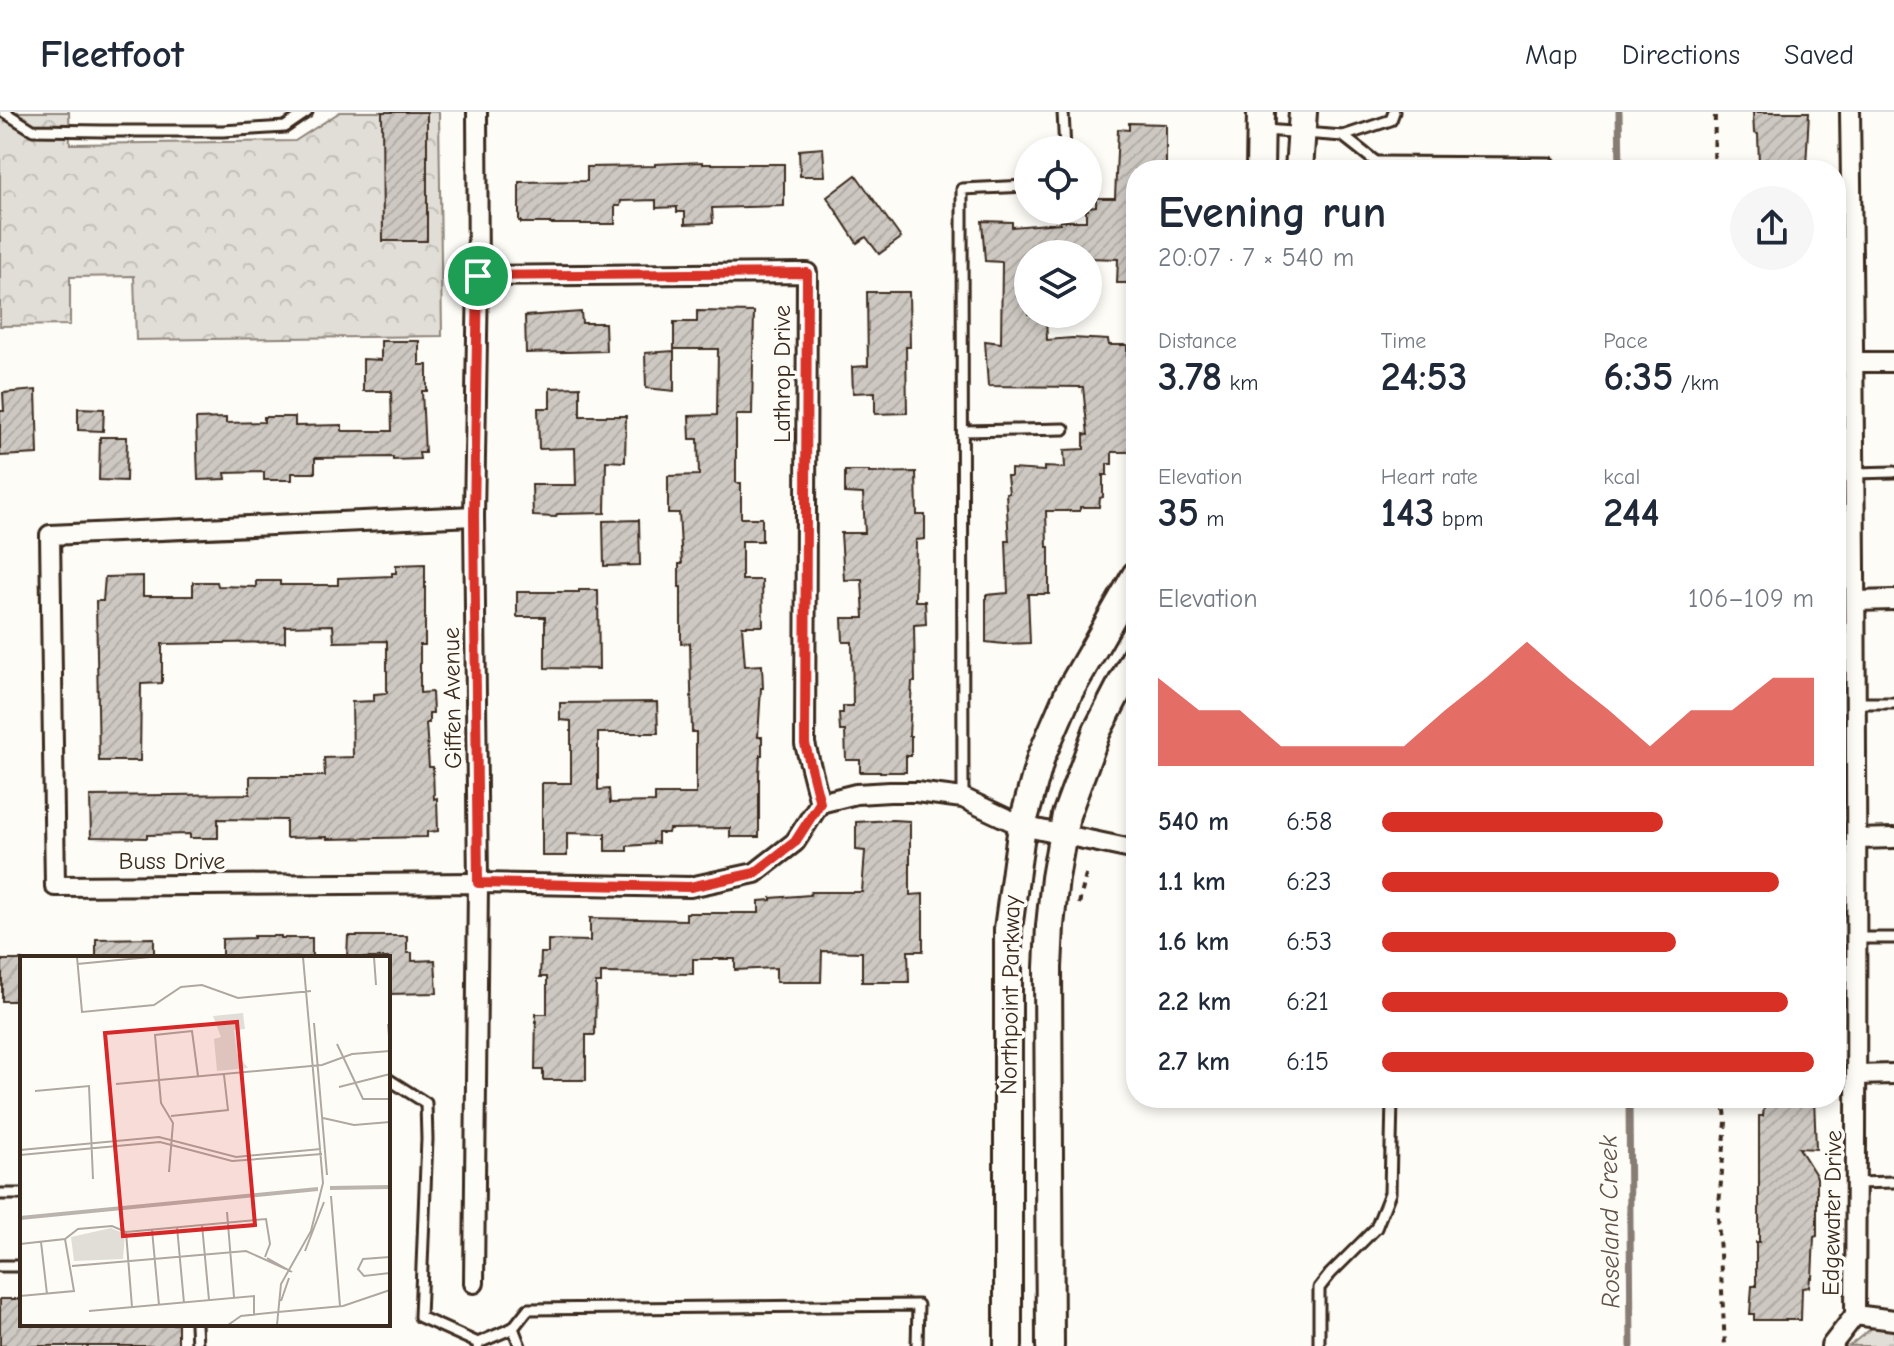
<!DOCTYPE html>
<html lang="en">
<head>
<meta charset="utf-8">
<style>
	body { margin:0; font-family:"Comic Neue",sans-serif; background:#f6f6f7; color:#1f2937; height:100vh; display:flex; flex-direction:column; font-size:30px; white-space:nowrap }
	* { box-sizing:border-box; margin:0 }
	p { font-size:26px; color:#747a83 }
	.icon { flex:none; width:44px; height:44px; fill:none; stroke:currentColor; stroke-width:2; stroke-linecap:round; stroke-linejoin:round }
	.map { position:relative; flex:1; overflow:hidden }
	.drawer { position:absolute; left:1126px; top:48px; width:720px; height:948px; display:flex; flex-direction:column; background:#fff; border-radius:32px; box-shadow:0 4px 12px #0003 }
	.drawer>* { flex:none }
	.tools { position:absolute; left:1014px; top:24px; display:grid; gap:16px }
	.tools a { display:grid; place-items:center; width:88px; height:88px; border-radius:50%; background:#fff; box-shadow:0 4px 12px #0003; font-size:40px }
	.pin { position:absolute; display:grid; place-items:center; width:68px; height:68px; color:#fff; margin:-34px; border:4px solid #fff; border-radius:50%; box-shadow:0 2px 8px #0007 }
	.round { display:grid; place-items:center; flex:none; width:84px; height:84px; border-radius:42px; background:#f6f6f7 }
	.overview { display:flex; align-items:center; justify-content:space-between; height:136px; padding:0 32px }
	h1 { font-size:44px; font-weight:600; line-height:60px }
	.figures { display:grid; grid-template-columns:repeat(3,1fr); gap:12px; height:136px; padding:8px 32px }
	.figures div { display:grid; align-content:center }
	.figures b { font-size:40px; font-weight:600 }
	.figures small { font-size:22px; font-weight:400 }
	.figures p { font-size:22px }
	.chart { height:224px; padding:16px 32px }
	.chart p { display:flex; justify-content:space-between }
	.chart svg { width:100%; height:144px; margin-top:8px; fill:#d93025; opacity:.7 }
	ul { padding:0 32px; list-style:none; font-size:26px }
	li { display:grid; grid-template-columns:128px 96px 1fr; align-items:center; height:60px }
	li i { height:20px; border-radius:10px; background:#d93025 }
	header { display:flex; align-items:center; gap:48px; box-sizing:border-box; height:112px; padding:0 40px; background:#fff; border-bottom:2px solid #e0e1e3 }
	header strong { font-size:38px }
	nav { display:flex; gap:44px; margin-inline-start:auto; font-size:28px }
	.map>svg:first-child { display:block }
	.park { fill:url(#park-crowns); stroke:#8e847a; stroke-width:2 }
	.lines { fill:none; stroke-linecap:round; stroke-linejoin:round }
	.stream { stroke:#887d74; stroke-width:7 }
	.building { fill:url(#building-hatch); stroke:#3b2a1e; stroke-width:2 }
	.lane-casing { stroke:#3b2a1e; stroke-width:15 }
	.street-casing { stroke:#3b2a1e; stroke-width:24 }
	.secondary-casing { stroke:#3b2a1e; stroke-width:32 }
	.path { stroke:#3b2a1e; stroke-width:4; stroke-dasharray:6 6; stroke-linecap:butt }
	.lane { stroke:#fdfcf7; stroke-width:9 }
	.street { stroke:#fdfcf7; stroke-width:18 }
	.secondary { stroke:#fdfcf7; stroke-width:26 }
	.route-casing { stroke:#fff; stroke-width:16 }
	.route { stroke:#d93025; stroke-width:10 }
	.labels { text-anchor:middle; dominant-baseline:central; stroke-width:7; stroke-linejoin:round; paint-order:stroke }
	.street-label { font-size:24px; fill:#3b2a1e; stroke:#fdfcf7 }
	.water-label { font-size:26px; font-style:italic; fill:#615349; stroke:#fdfcf7 }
	.inset-river { fill:none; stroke:#bbb4ad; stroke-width:4 }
	.inset-road { fill:none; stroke:#afa8a0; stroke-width:2 }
	.view { fill:#d62828; fill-opacity:0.15; stroke:#d62828; stroke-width:4 }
	.inset-edge { fill:none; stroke:#3b2a1e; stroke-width:4 }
</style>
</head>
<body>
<header>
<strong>Fleetfoot</strong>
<nav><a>Map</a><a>Directions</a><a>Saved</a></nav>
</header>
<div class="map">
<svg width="1894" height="1234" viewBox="0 0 1894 1234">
	<defs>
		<pattern id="park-crowns" width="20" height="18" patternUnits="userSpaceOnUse" patternTransform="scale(2)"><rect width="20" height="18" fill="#e1ded7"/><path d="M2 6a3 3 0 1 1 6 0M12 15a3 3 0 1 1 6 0" fill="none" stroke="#c2bfb8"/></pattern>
		<pattern id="building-hatch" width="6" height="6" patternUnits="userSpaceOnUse" patternTransform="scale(2)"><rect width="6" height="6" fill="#cdc8c2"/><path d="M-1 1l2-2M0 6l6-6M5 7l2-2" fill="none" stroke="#b1aca6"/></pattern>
	</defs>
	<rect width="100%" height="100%" fill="#fdfcf7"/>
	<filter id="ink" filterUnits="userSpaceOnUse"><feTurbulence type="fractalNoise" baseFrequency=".0125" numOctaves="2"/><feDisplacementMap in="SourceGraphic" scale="16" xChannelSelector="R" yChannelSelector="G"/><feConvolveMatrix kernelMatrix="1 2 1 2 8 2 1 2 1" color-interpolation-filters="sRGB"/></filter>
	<g filter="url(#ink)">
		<g class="park">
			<path d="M 0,0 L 69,0 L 70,32 L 295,29 L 340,0 L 439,0 L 442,224 L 136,228 L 134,164 L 70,165 L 70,213 L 0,214 Z"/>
			<path d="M 1877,1212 L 1894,1214 L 1894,1234 L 1849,1234 Z"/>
		</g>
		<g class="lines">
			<g class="stream">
				<path d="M 1619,0 L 1620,58"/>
				<path d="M 1629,986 L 1631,1234"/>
			</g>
		</g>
		<g class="building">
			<path d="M 382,0 L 427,0 L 427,129 L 383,129 Z"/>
			<path d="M 1753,0 L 1809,0 L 1806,54 L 1759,52 L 1758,22 L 1754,21 Z"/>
			<path d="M 1129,11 L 1166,12 L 1166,58 L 1136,58 L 1136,171 L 1117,171 L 1118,147 L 1088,146 L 1088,142 L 1028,142 L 1028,202 L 1046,202 L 1047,228 L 1072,226 L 1108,228 L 1109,233 L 1127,233 L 1127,245 L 1131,246 L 1131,266 L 1135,266 L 1133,292 L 1130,292 L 1131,340 L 1112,340 L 1112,352 L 1107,352 L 1107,363 L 1103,363 L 1103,385 L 1100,386 L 1099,395 L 1080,395 L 1080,399 L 1046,399 L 1047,435 L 1049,435 L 1049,482 L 1028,482 L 1030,531 L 1004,532 L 986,530 L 986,483 L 1008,481 L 1006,429 L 1009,429 L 1006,381 L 1009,381 L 1007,364 L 1011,364 L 1011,357 L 1044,359 L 1044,355 L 1065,356 L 1064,338 L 1084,337 L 1084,322 L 1088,323 L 1083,275 L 988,274 L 985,229 L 1001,231 L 1002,150 L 985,149 L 982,109 L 1012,110 L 1012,115 L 1060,111 L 1060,109 L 1086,109 L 1086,98 L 1088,98 L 1088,95 L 1096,94 L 1096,86 L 1115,86 L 1118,17 L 1129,18 Z"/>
			<path d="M 823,36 L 825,64 L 800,64 L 799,38 Z"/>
			<path d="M 703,50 L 703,52 L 784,52 L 784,94 L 712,96 L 713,111 L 685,112 L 685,100 L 677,100 L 677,95 L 656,96 L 656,88 L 621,89 L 620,94 L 615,94 L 615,112 L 550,112 L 550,111 L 521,111 L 521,109 L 519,109 L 519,70 L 587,69 L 587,55 L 655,54 L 655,52 Z"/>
			<path d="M 856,63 L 901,126 L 879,142 L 866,125 L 857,131 L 827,85 Z"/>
			<path d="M 867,180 L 909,180 L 910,235 L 906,235 L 907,301 L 875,302 L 875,280 L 853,281 L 852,255 L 868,254 Z"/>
			<path d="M 697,199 L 754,200 L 752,303 L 736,303 L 736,371 L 741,371 L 741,406 L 762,406 L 762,429 L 742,429 L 742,468 L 762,468 L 763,514 L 742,514 L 745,554 L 762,553 L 763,576 L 761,576 L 758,625 L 762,625 L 762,643 L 760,643 L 759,663 L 759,725 L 730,725 L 730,716 L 669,717 L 668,721 L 658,721 L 658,731 L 653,730 L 653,732 L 627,734 L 627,739 L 605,739 L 605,722 L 567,721 L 567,744 L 542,744 L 542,671 L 571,671 L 571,609 L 560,608 L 560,591 L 657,590 L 658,621 L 598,621 L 598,678 L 609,677 L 610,691 L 655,690 L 655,682 L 696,682 L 696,620 L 692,620 L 690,531 L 681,532 L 681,475 L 679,475 L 679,452 L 682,452 L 679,401 L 668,401 L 668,364 L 699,363 L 698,327 L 690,327 L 689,304 L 717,303 L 718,237 L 674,237 L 674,210 L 697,210 Z"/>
			<path d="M 581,200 L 582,211 L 605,211 L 606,239 L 526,241 L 525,204 Z"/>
			<path d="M 381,229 L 419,229 L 419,253 L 427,253 L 427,279 L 422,279 L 425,341 L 419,341 L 420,347 L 393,348 L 393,345 L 315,346 L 315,361 L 292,361 L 292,368 L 264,368 L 264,360 L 225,361 L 226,367 L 198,368 L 196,307 L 226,306 L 226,311 L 264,310 L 264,305 L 295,305 L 295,314 L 342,313 L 342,319 L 392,319 L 391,279 L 363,279 L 363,247 L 381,248 Z"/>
			<path d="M 674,239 L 674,279 L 646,276 L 645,241 Z"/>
			<path d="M 580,275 L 580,304 L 626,304 L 625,350 L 606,349 L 605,401 L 557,402 L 556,405 L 533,404 L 532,373 L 576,373 L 575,336 L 539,337 L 538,296 L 550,296 L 550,276 Z"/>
			<path d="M 36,278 L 38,342 L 0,344 L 0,299 L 4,299 L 3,281 Z"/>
			<path d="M 78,296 L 104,297 L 103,319 L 78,318 Z"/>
			<path d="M 100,325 L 127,325 L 126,369 L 99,368 Z"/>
			<path d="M 845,359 L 869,359 L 869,361 L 916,360 L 917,403 L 925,403 L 925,427 L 916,428 L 915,489 L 925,489 L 926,512 L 914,513 L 915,570 L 912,570 L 909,624 L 911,624 L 911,644 L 906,644 L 906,660 L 860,660 L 860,648 L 846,648 L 845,619 L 840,619 L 839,601 L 843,601 L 843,594 L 853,594 L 852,530 L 843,530 L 842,506 L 864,506 L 862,467 L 844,468 L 841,421 L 865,421 L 863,382 L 845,381 Z"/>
			<path d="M 639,408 L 640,453 L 604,454 L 603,409 Z"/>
			<path d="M 425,452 L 425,533 L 420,533 L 420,581 L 432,580 L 433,601 L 429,601 L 429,611 L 426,611 L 429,655 L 433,655 L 434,687 L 437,686 L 438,719 L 427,720 L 427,725 L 327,727 L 327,725 L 286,726 L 286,708 L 218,707 L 218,726 L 190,726 L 190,722 L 147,723 L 147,726 L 91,725 L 90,684 L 250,682 L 250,664 L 325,664 L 324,646 L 353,645 L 352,590 L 374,589 L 374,582 L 387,581 L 387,529 L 334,530 L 333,513 L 285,514 L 285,530 L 162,532 L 162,571 L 141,572 L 140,649 L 99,649 L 96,489 L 103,489 L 105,465 L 143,464 L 143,484 L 193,484 L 193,470 L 217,470 L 218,474 L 256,475 L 256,469 L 280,469 L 280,473 L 338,473 L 338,466 L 392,464 L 392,461 L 396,461 L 396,453 Z"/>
			<path d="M 579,478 L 598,478 L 599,557 L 545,556 L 545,505 L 517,505 L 517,480 L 579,480 Z"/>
			<path d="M 892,708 L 910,709 L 910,783 L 923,782 L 923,839 L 908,839 L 909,870 L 862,870 L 862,840 L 822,839 L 821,870 L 776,870 L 776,856 L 735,858 L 735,847 L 693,847 L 693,862 L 601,861 L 601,871 L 596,871 L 595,923 L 586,923 L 586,968 L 543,968 L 543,958 L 535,958 L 536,902 L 547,902 L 547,865 L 540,865 L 541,841 L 548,841 L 548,828 L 590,829 L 590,806 L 686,808 L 686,801 L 759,801 L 759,789 L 771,788 L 771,786 L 810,783 L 811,780 L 862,780 L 865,739 L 856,738 L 856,710 Z"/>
			<path d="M 254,824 L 281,824 L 281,826 L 312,826 L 312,846 L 222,846 L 222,827 L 254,826 Z"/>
			<path d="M 348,824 L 407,824 L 407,841 L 412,841 L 412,849 L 435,848 L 437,881 L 388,882 L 388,846 L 347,846 Z"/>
			<path d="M 154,826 L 154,846 L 96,846 L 96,827 Z"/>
			<rect x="2" y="848" width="20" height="41"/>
			<path d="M 1765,986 L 1814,986 L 1816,1037 L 1799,1036 L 1817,1065 L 1817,1124 L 1814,1125 L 1812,1166 L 1810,1166 L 1809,1175 L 1802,1176 L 1801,1208 L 1754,1208 L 1754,1202 L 1750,1202 L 1752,1174 L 1756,1174 L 1756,1130 L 1759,1130 L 1759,1004 L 1763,1004 Z"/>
			<path d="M 0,1187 L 22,1187 L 22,1212 L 178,1212 L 178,1234 L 0,1234 Z"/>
		</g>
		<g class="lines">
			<defs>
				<g id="lane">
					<path d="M 4,0 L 33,18 L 102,19 L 223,19 L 285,15 L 307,0"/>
					<path d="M 1063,0 L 1065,38"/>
					<path d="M 1265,18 L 1343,24 L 1376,50 L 1374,58"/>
					<path d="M 1343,24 L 1391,8 L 1394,0"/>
					<path d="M 1376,50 L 1549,51 L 1549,58"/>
					<path d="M 963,319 L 1064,317"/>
					<path d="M 1855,361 L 1894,360"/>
					<path d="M 1856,591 L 1894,591"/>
					<path d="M 963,686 L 962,77 L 1028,74"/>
					<path d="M 1856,826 L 1894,826"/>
					<path d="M 388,967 L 426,991 L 427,1027 L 420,1205 L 478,1231 L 478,1234"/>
					<path d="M 1856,1071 L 1894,1070"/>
					<path d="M 0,1082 L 22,1082"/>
					<path d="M 0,1154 L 22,1154"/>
					<path d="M 196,1212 L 197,1234"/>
					<path d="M 513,1216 L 520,1234"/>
					<path d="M 478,1231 L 513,1216 L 528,1197 L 918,1193 L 917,1234"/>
					<path d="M 1319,1234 L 1319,1176 L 1330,1162 L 1376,1116 L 1390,1081 L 1392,986"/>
				</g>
				<g id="street">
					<path d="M 478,164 L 807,161 L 805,632 L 820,691"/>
					<path d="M 1836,250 L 1894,250"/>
					<path d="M 474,404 L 50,423 L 55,774 L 478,771 L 690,775 L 755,761 L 795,730 L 820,691 L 856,682 L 890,680 L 916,680 L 963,686 L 1022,714 L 1136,738"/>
					<path d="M 1856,489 L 1894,488"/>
					<path d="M 1856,727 L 1894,726"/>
					<path d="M 1857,963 L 1894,962"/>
					<path d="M 474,1171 L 478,771 L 474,404 L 478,164 L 477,0"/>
					<path d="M 1855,1203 L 1894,1208"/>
					<path d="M 1831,1234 L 1855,1203 C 1858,802 1856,401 1850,0"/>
				</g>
				<g id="secondary">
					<path d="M 1260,58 L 1261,0"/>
					<path d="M 1299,58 L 1303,0"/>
					<path d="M 1008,1234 L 1008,817 L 1022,714 L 1041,645 L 1069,580 L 1136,463"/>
					<path d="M 1050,1234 L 1048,856 L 1050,814 L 1055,766 L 1066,703 L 1097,619 L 1136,544"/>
				</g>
			</defs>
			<use href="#lane" class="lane-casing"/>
			<use href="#street" class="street-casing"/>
			<use href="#secondary" class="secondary-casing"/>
			<g class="path">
				<path d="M 1714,58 L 1715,0"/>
				<path d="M 1079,792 L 1086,763"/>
				<path d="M 1724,986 L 1726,1010 L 1718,1105 L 1725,1234"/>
			</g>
			<use href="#lane" class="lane"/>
			<use href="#street" class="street"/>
			<use href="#secondary" class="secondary"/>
		</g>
	</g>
	<g class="lines" filter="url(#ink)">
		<defs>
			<path id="route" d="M 807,161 L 805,632 L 820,691 L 795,730 L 755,761 L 690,775 L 478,771 L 474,404 L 478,164 Z"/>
		</defs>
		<use href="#route" class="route-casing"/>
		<use href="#route" class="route"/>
	</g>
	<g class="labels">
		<g class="street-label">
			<text transform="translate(782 262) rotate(-90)">Lathrop Drive</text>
			<text transform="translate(452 586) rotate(-91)">Giffen Avenue</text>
			<text x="172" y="749">Buss Drive</text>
			<text transform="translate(1010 883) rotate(-89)">Northpoint Parkway</text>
			<text transform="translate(1832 1101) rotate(-89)">Edgewater Drive</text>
		</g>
		<g class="water-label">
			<text transform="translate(1610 1110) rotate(-91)">Roseland Creek</text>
		</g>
	</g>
	<g transform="translate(20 844)">
		<rect width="370" height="370" fill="#fdfcf7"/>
		<path d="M 223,57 L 225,73 L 214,74 L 217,98 L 228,112 L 197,115 L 194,83 L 201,81 L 193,60 ZM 91,272 L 105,278 L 103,303 L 54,305 L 51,281 Z" fill="#e1ded7"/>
		<path class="inset-river" d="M 310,232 L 370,231M 0,262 L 298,233"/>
		<path class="inset-road" d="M 57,1 L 62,56 L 134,49 L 161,31 L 182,29 L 218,42 L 291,35M 354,1 L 356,29M 57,8 L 130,1M 294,67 L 307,219M 368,68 L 370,92M 317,88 L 343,143 L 370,143M 96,128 L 302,109 L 332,98 L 370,95M 319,131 L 370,118M 15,135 L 69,130 L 73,223M 151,160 L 208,154 L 204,119M 303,162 L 334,169 L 370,166M 0,194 L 139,181 L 216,201 L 301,193M 0,199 L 140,186 L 212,205 L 302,198M 149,216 L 153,167 L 141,147 L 135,79 L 172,75 L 178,120M 311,240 L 320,350M 207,256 L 214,341M 182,269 L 189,344M 157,271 L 164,347M 132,274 L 139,349M 106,276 L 112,351M 21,286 L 27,338M 0,288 L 45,283 L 58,273 L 92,270 L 106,276 L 246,263 L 250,288 L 245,301M 285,295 L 304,246M 370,301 L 343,303 L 338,313 L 344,320 L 370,317M 247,302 L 272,316M 52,310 L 226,295 L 266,313M 0,340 L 54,335 L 45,283M 261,345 L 269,322M 69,355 L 234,340 L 234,358M 258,356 L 323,350 L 370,334M 208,369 L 221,360 L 258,356M 257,369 L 261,328 L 291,275 L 303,227 L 283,1"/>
		<path class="view" d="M 217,66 L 235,269 L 103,280 L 85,77 Z"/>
		<rect width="370" height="370" class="inset-edge"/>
	</g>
</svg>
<div class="tools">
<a><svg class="icon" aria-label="locate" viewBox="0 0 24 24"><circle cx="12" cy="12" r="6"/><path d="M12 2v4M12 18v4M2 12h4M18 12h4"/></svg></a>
<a><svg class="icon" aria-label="layers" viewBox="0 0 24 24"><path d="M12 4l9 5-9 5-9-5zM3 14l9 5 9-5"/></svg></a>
</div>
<div class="pin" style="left:478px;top:164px;background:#1e9e55"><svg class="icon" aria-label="arrive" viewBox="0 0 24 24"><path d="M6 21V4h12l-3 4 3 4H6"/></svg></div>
<section class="drawer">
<div class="overview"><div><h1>Evening run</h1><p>20:07 · 7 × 540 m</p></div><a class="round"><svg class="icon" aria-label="share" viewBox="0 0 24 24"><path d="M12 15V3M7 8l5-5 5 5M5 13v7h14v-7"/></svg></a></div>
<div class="figures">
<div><p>Distance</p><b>3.78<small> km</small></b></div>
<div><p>Time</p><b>24:53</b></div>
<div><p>Pace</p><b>6:35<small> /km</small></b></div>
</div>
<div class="figures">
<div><p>Elevation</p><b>35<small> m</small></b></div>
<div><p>Heart rate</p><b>143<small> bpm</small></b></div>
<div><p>kcal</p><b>244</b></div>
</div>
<div class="chart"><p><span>Elevation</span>106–109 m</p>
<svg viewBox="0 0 160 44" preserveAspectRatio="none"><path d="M0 44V17L10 27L20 27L30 38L40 38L50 38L60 38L70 27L80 17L90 6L100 17L110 27L120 38L130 27L140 27L150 17L160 17V44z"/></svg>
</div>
<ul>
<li><b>540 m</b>6:58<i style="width:65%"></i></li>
<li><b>1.1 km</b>6:23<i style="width:92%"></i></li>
<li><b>1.6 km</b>6:53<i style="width:68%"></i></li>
<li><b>2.2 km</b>6:21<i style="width:94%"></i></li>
<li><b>2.7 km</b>6:15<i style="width:100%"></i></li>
</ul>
</section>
</div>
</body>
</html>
